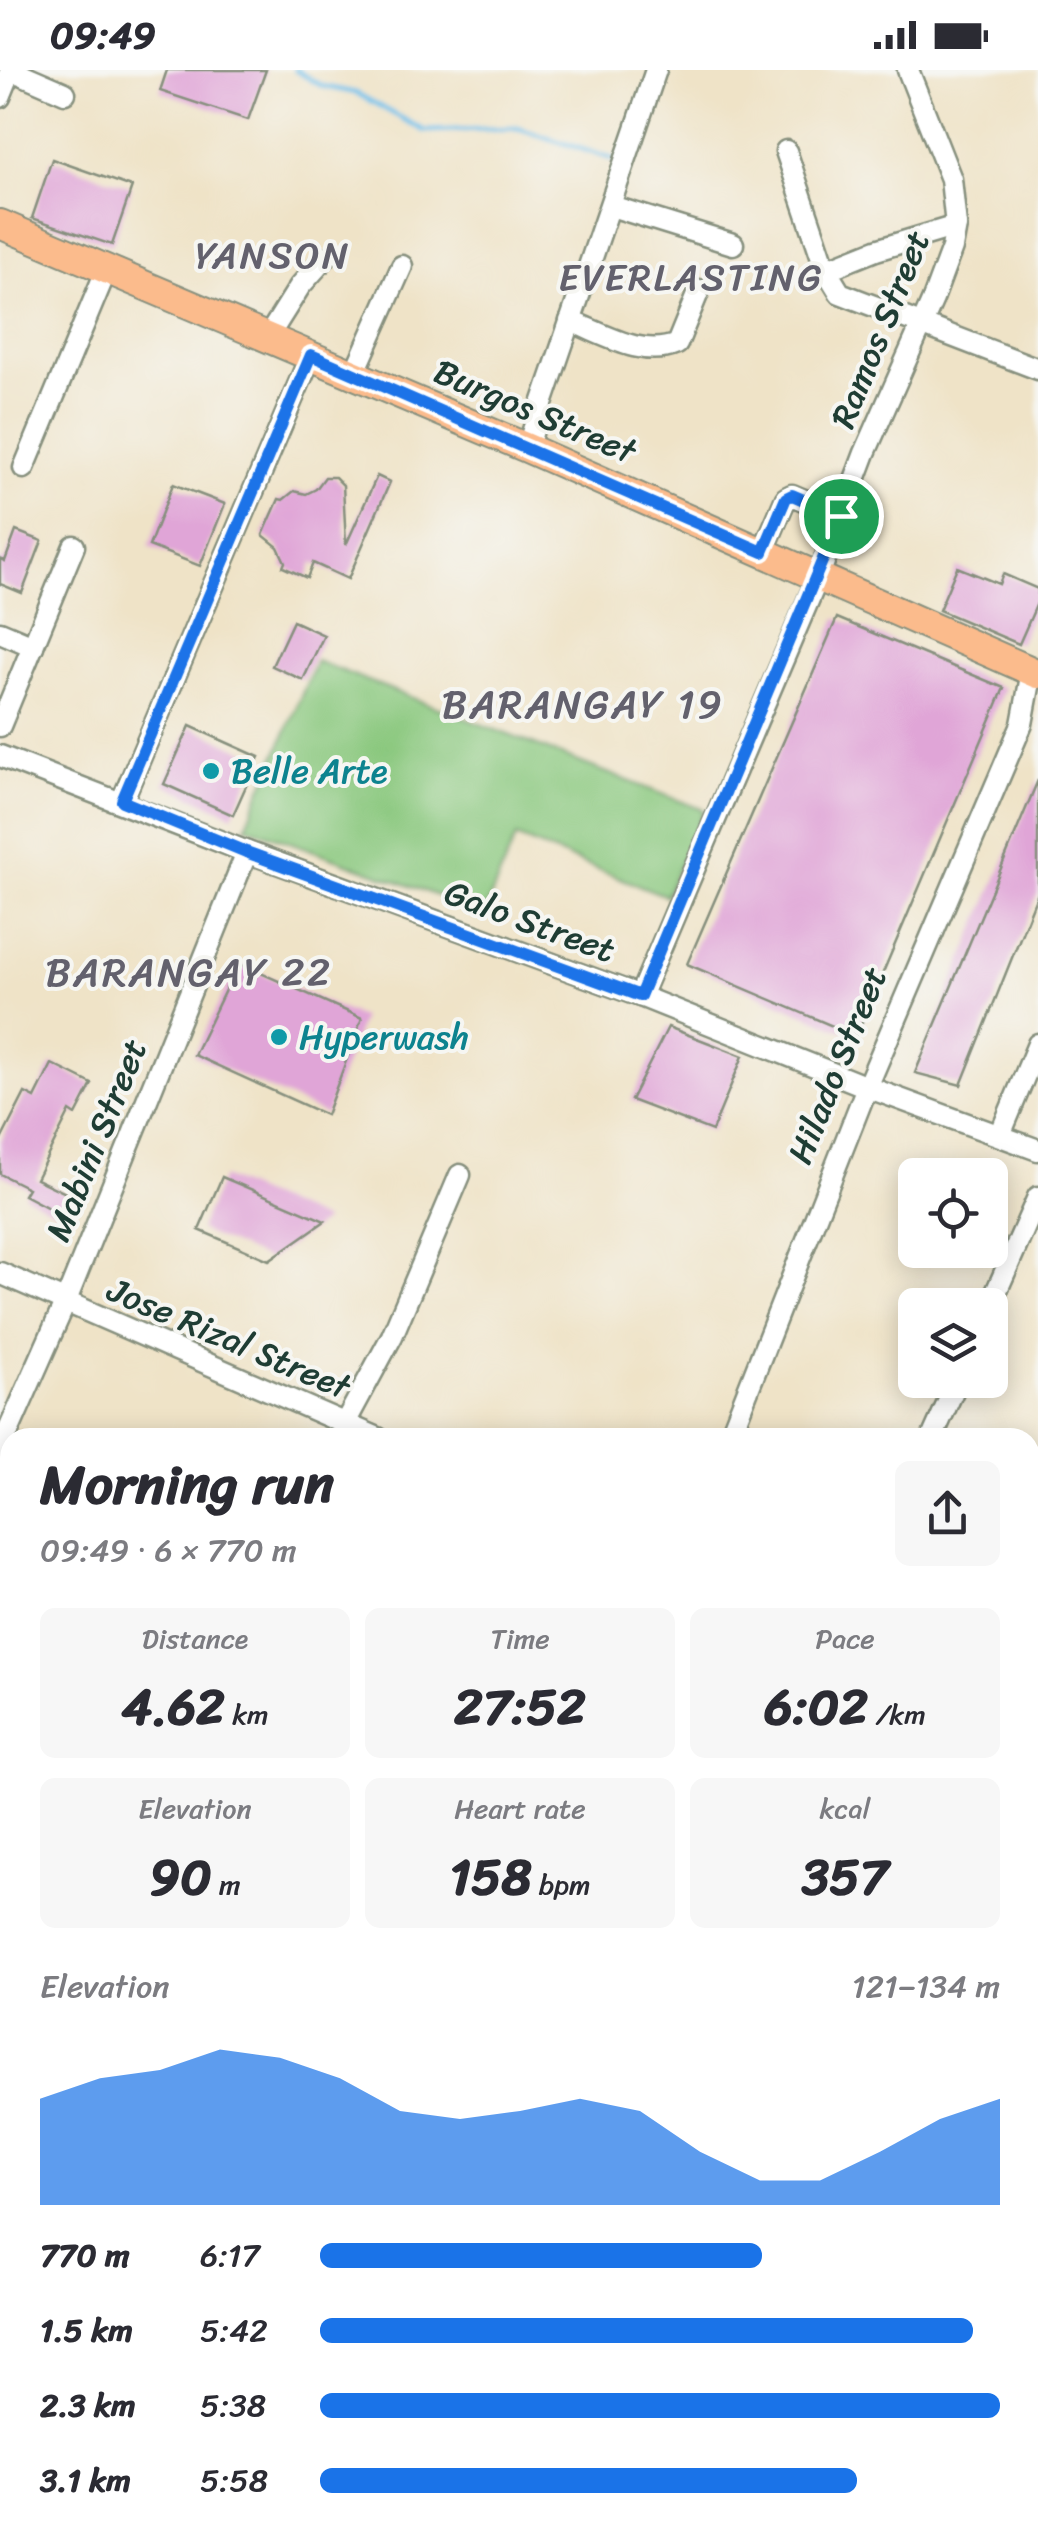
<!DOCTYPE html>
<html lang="en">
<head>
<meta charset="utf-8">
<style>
	body { margin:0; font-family:Sriracha,sans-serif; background:#f7f7f7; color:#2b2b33; height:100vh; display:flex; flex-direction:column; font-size:38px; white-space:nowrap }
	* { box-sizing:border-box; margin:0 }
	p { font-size:32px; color:#7c7c81 }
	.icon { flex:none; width:55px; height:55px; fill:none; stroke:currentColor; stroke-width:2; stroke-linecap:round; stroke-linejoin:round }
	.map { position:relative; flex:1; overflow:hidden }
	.sheet { position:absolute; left:0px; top:1358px; width:1040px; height:1112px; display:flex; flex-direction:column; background:#fff; border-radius:30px 30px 0 0; box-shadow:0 5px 25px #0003 }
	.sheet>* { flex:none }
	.tools { position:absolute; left:898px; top:1088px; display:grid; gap:20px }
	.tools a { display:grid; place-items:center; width:110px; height:110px; border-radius:15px; background:#fff; box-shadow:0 5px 25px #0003; font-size:50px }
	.pin { position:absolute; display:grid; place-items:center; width:85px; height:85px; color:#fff; margin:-42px; border:5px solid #fff; border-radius:50%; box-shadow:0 2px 10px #0007 }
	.round { display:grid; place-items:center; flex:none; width:105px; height:105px; border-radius:15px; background:#f7f7f7 }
	.headline { display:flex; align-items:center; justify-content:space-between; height:170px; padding:0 40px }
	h1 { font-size:55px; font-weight:700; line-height:75px }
	.metrics { display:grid; grid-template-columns:repeat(3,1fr); gap:15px; height:170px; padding:10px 40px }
	.metrics div { display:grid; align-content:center; border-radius:15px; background:#f7f7f7; text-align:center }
	.metrics b { font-size:50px; font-weight:700 }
	.metrics small { font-size:28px; font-weight:400 }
	.metrics p { font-size:28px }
	.chart { height:280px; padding:20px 40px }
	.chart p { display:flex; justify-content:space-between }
	.chart svg { width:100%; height:180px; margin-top:10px; fill:#1a73e8; opacity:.7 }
	ul { padding:0 40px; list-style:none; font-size:32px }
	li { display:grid; grid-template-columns:160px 120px 1fr; align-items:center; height:75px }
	li i { height:25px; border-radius:12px; background:#1a73e8 }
	.status { display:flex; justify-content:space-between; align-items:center; height:70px; padding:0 50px; background:#fff; direction:ltr }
	.status svg { height:28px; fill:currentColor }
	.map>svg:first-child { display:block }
	.green { fill:#8ac87e; stroke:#548259; stroke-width:2.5 }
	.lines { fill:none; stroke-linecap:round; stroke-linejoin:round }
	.stream { stroke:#6dbee8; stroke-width:5 }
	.building { fill:#e0a5d7 }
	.minor-casing { stroke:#87907e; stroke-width:25 }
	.major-casing { stroke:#87907e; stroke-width:32 }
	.minor { stroke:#fff; stroke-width:20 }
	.major { stroke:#fbbb8c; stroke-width:28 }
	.route-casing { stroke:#fff; stroke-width:20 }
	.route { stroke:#1a73e8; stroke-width:12 }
	.culture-dot { fill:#0f9aa8; stroke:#f6f6f2; stroke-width:4 }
	.labels { text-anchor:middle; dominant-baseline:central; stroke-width:8; stroke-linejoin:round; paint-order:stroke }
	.street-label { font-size:35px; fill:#1f3d34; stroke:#f6f6f2 }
	.culture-label { font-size:35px; fill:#0d838f; stroke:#f6f6f2; text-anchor:start }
	.neighbourhood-label { font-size:38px; letter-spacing:2.5px; fill:#63616d; stroke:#f6f6f2 }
	.quarter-label { font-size:40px; letter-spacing:2.5px; fill:#63616d; stroke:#f6f6f2 }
</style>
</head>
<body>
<div class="status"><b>09:49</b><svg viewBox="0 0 49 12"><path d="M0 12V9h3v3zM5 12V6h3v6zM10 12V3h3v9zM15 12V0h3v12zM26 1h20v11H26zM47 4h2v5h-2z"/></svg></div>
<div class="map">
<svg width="1038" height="2468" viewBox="0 0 1038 2468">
	<rect width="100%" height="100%" fill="#f6f6f2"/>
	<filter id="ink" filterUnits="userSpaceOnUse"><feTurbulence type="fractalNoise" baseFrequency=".01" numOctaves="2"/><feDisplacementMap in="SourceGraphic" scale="20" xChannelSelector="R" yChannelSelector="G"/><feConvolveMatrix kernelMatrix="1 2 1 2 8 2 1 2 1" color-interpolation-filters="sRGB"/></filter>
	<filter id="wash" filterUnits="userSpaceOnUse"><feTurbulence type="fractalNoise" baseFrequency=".0048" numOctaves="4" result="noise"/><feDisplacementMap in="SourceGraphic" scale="40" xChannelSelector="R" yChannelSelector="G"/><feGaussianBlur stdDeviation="2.25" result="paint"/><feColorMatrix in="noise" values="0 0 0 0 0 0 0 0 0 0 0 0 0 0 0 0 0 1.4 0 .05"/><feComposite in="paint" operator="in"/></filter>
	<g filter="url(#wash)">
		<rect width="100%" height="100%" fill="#efe3c7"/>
		<path class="green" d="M 316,591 L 704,740 L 666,826 L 516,767 L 484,843 L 246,756 Z"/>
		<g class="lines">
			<path class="stream" d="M 295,0 L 322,16 L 356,23 L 425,61 L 518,58 L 621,92"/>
		</g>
		<g id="blocks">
			<g class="building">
				<path d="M 167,0 L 266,0 L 248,50 L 160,21 Z"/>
				<path d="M 52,89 L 132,117 L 112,175 L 32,148 Z"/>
				<path d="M 377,406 L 390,412 L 348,509 L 313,493 L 307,508 L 283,497 L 285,492 L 278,477 L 263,465 L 279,429 L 283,430 L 294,421 L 306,424 L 316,419 L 325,407 L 335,407 L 343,415 L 346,475 Z"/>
				<path d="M 173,414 L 225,434 L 200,496 L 149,476 Z"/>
				<path d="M 16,461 L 42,471 L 22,523 L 0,514 L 0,489 L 5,491 Z"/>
				<path d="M 957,497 L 999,514 L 1003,504 L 1038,519 L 1038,531 L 1019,574 L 939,540 Z"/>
				<path d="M 837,548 L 1004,618 L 856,966 L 687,894 Z"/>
				<path d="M 293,551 L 324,565 L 303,610 L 272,596 Z"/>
				<path d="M 190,656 L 259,687 L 233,745 L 164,714 Z"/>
				<path d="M 1038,710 L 1038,823 L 961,1015 L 915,1003 Z"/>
				<path d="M 238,893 L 362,948 L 326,1045 L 194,985 Z"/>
				<path d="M 668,957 L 743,986 L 712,1061 L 631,1030 Z"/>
				<path d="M 52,994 L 92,1014 L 76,1045 L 70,1041 L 36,1109 L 70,1125 L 60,1144 L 24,1125 L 28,1118 L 0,1104 L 0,1072 L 25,1023 L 35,1028 Z"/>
				<path d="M 222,1107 L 325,1151 L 269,1190 L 199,1160 Z"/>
			</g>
		</g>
	</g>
	<g filter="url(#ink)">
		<use href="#blocks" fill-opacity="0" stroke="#87907e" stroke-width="2.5"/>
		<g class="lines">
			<defs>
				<g id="minor">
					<path d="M 12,0 L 65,23"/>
					<path d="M 0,27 L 11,0"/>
					<path d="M 786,81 L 826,200 L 840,223 L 1038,299"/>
					<path d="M 611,136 L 733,174"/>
					<path d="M 826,200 L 876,180 L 956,156"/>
					<path d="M 570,251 C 604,264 642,289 677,274 L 699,220"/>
					<path d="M 268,267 L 300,216 L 325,188"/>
					<path d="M 354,304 L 402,196"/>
					<path d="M 527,378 L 656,0"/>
					<path d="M 24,398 L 106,201"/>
					<path d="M 763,482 L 786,428 L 792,425 L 841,446"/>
					<path d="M 0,562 L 33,576"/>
					<path d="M 0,656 L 74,476"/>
					<path d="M 0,686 L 247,782 L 640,926 L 867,1017 L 1038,1080"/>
					<path d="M 122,731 L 311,285"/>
					<path d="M 640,926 L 819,505 L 865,383 L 933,229 L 952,178 L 956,156 L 951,109 L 908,0"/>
					<path d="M 1000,1065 L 1038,974"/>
					<path d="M 0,1203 L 378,1368"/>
					<path d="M 990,1236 L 1038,1127"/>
					<path d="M 345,1353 L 392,1266 L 460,1105"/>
					<path d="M 729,1368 L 867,1017 L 1022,654 L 1032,601"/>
					<path d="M 932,1368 L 958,1310"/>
					<path d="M 0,1380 L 65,1233 L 247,782"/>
					<path d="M 0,1414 L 10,1419"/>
					<path d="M 0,1608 L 10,1612"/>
					<path d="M 1030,1665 L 1038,1668"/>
					<path d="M 0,2019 L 10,2024"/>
					<path d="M 1030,2043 L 1038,2046"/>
					<path d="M 0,2424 L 10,2429"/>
					<path d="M 1030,2454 L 1038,2458"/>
					<path d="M 94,2460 L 109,2468"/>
					<path d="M 683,2460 L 694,2468"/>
					<path d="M 555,2468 L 559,2460"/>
				</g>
				<path id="major" d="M 0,154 L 527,378 L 1038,604"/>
			</defs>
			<use href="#minor" class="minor-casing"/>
			<use href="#major" class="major-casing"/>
			<use href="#minor" class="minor"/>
			<use href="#major" class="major"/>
		</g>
	</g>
	<g class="lines" filter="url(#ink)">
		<defs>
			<path id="route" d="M 311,285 L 763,482 L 786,428 L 792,425 L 841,446 L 640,926 L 246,782 L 122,731 Z"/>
		</defs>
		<use href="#route" class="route-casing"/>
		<use href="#route" class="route"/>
	</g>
	<g class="culture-dot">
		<circle cx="211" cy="701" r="10"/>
		<circle cx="279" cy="967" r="10"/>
	</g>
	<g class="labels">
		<g class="street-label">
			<text transform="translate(880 259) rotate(-68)">Ramos Street</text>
			<text transform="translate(535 341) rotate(23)">Burgos Street</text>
			<text transform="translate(530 851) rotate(20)">Galo Street</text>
			<text transform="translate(837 995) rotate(-68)">Hilado Street</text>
			<text transform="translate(96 1070) rotate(-68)">Mabini Street</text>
			<text transform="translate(229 1268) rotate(23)">Jose Rizal Street</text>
		</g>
		<g class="culture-label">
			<text x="231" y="701">Belle Arte</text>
			<text x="299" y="967">Hyperwash</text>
		</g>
		<g class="neighbourhood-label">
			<text x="273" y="185">YANSON</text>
			<text x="691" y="207">EVERLASTING</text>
		</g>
		<g class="quarter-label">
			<text x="583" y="634">BARANGAY 19</text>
			<text x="189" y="902">BARANGAY 22</text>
		</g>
	</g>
</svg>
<div class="tools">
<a><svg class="icon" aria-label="locate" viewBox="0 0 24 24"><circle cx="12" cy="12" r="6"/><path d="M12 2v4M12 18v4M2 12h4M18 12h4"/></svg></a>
<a><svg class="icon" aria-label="layers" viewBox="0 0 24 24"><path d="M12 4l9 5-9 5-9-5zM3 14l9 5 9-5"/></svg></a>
</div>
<div class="pin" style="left:841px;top:446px;background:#1e9e55"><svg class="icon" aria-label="arrive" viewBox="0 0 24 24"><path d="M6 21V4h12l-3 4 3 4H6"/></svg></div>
<section class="sheet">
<div class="headline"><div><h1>Morning run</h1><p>09:49 · 6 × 770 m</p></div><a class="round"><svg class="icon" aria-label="share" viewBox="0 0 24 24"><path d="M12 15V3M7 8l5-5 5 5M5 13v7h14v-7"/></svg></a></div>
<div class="metrics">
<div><p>Distance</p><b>4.62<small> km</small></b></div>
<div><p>Time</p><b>27:52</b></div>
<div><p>Pace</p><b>6:02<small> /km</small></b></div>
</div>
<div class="metrics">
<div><p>Elevation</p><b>90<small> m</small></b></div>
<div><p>Heart rate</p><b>158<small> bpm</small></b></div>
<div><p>kcal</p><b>357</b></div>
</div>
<div class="chart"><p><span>Elevation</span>121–134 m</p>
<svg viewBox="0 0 160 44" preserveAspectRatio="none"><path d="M0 44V18L10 13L20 11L30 6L40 8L50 13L60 21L70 23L80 21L90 18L100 21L110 31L120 38L130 38L140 31L150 23L160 18V44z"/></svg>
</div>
<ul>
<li><b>770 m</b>6:17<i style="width:65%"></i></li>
<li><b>1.5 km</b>5:42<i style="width:96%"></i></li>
<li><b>2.3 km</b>5:38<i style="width:100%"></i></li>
<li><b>3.1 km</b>5:58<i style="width:79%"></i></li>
</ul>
</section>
</div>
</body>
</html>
